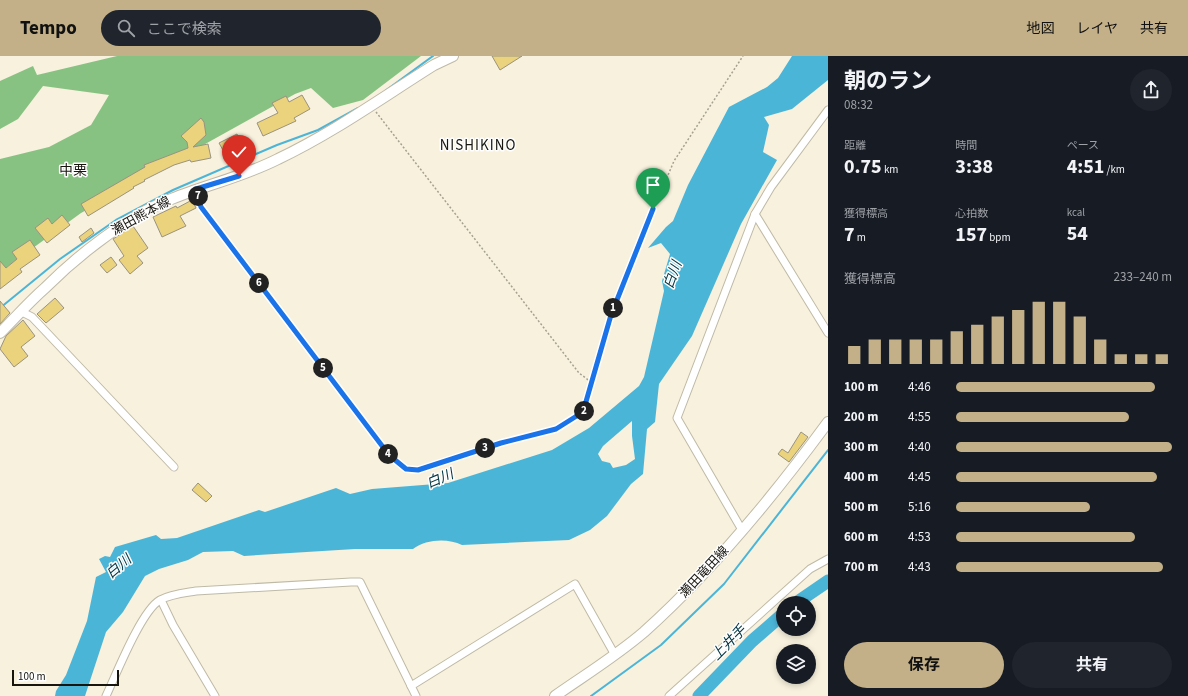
<!DOCTYPE html>
<html lang="ja">
<head>
<meta charset="utf-8">
<style>
	body { margin:0; font-family:"Source Sans 3","Noto Sans JP",sans-serif; background:#20242c; color:#f1f3f6; height:100vh; display:flex; flex-direction:column; font-size:15px; white-space:nowrap }
	* { box-sizing:border-box; margin:0 }
	p { font-size:13px; color:#9ea1a6 }
	.icon { flex:none; width:22px; height:22px; fill:none; stroke:currentColor; stroke-width:2; stroke-linecap:round; stroke-linejoin:round }
	.map { position:relative; flex:1; overflow:hidden }
	.details { display:flex; flex-direction:column; background:#171b24; width:360px }
	.details>* { flex:none }
	.tools { position:absolute; left:776px; top:540px; display:grid; gap:8px }
	.tools a { display:grid; place-items:center; width:40px; height:40px; border-radius:50%; background:#171b24; box-shadow:0 2px 6px #0003; font-size:20px }
	.scale { position:absolute; left:12px; bottom:10px; width:107px; box-sizing:border-box; padding-left:4px; border:2px solid #17150e; border-top:0; font-size:11px; line-height:14px; white-space:nowrap; color:#17150e; -webkit-text-stroke:3px #fefefe; paint-order:stroke }
	.pin { position:absolute; display:grid; place-items:center; width:34px; height:34px; color:#fff; margin:-41px -17px; border-radius:50% 50% 50% 0; rotate:-45deg; box-shadow:0 0 4px #0007 }
	.pin .icon { rotate:45deg }
	.km { position:absolute; width:20px; height:20px; margin:-10px; border-radius:50%; background:#222; color:#fff; font-size:11px; line-height:20px; text-align:center }
	.round { display:grid; place-items:center; flex:none; width:42px; height:42px; border-radius:21px; background:#20242c }
	.overview { display:flex; align-items:center; justify-content:space-between; height:68px; padding:0 16px }
	h1 { font-size:22px; font-weight:700; line-height:30px }
	.metrics { display:grid; grid-template-columns:repeat(3,1fr); gap:6px; height:68px; padding:4px 16px }
	.metrics div { display:grid; align-content:center }
	.metrics b { font-size:20px; font-weight:700 }
	.metrics small { font-size:11px; font-weight:400 }
	.metrics p { font-size:11px }
	.chart { height:112px; padding:8px 16px }
	.chart p { display:flex; justify-content:space-between }
	.chart svg { width:100%; height:72px; margin-top:4px; stroke:#c3b088; stroke-width:6 }
	.action { display:flex; gap:8px; margin-top:auto; padding:8px 16px }
	.action a { flex:1; height:46px; border-radius:24px; background:#c3b088; color:#111; font-size:16px; font-weight:700; line-height:46px; text-align:center }
	.action a+a { background:#20242c; color:#f1f3f6 }
	ul { padding:0 16px; list-style:none; font-size:13px }
	li { display:grid; grid-template-columns:64px 48px 1fr; align-items:center; height:30px }
	li i { height:10px; border-radius:5px; background:#c3b088 }
	header { display:flex; align-items:center; gap:24px; box-sizing:border-box; height:56px; padding:0 20px; background:#c3b088; color:#111 }
	header strong { font-size:19px }
	nav { display:flex; gap:22px; margin-inline-start:auto; font-size:14px }
	.search { width:280px; height:36px; background:#20242c; display:flex; align-items:center; gap:10px; box-sizing:border-box; padding:0 14px; border-radius:22px; color:#9ea1a6; font-size:15px }
	main { display:flex; flex:1; min-height:0 }
	.map>svg:first-child { display:block }
	.forest { fill:#88c282 }
	.water { fill:#4bb5d8; fill-rule:evenodd }
	.lines { fill:none; stroke-linecap:round; stroke-linejoin:round }
	.stream { stroke:#4bb5d8; stroke-width:2 }
	.river { stroke:#4bb5d8; stroke-width:13 }
	.building { fill:#ebd27d; stroke:#999381 }
	.minor-casing { stroke:#bfbaa7; stroke-width:9 }
	.secondary-casing { stroke:#bfbaa7; stroke-width:12 }
	.path { stroke:#a5a191; stroke-width:1.5; stroke-dasharray:2 2; stroke-linecap:butt }
	.minor { stroke:#fff; stroke-width:7 }
	.secondary { stroke:#fff; stroke-width:10 }
	.route-casing { stroke:#fff; stroke-width:8 }
	.route { stroke:#1a73e8; stroke-width:5 }
	.labels { text-anchor:middle; dominant-baseline:central; stroke-width:3; stroke-linejoin:round; paint-order:stroke }
	.street-label { font-size:13px; fill:#17150e; stroke:#fefefe }
	.neighbourhood-label { font-size:14px; fill:#17150e; stroke:#fefefe }
	.water-label { font-size:14px; font-style:italic; fill:#013442; stroke:#fefefe }
	.quarter-label { font-size:15px; letter-spacing:1px; fill:#17150e; stroke:#fefefe }
</style>
</head>
<body>
<header>
<strong>Tempo</strong>
<div class="search"><svg class="icon" aria-label="search" viewBox="0 0 24 24"><circle cx="10" cy="10" r="6"/><path d="M15 15l6 6"/></svg>ここで検索</div>
<nav><a>地図</a><a>レイヤ</a><a>共有</a></nav>
</header>
<main>
<div class="map">
<svg width="828" height="640" viewBox="0 0 828 640">
	<rect width="100%" height="100%" fill="#f7f1dd"/>
	<path class="forest" d="M 117,0 L 421,0 L 363,44 L 333,52 L 311,32 L 295,38 L 81,157 L 0,216 L 0,103 L 49,91 L 91,69 L 109,39 L 43,30 L 18,63 L 0,73 L 0,25 L 33,10 L 37,19 Z"/>
	<path class="water" d="M 792,0 L 828,0 L 828,24 L 792,53 L 764,61 L 769,69 L 763,96 L 777,104 L 741,168 L 692,280 L 659,328 L 655,366 L 647,373 L 643,418 L 631,428 L 607,460 L 590,474 L 569,484 L 462,489 C 448,482 426,483 413,493 L 355,493 L 244,500 L 233,495 L 203,496 L 188,504 L 159,513 L 145,520 L 123,556 L 106,576 L 85,640 L 55,640 L 56,635 L 66,619 L 87,565 L 96,521 L 106,516 L 99,503 L 105,500 L 110,501 L 115,491 L 156,479 L 161,483 L 177,482 L 259,454 L 265,456 L 336,432 L 350,438 L 372,433 L 448,427 L 552,394 L 589,372 L 639,330 L 644,321 L 664,235 L 662,225 L 670,198 L 661,187 L 648,192 L 666,171 L 673,165 L 688,129 L 729,51 L 767,31 L 778,22 ZM 632,365 L 632,380 L 635,403 L 626,409 L 613,412 L 610,407 L 602,405 L 598,398 L 603,390 Z"/>
	<g class="lines">
		<g class="stream">
			<path d="M 385,35 L 433,0"/>
			<path d="M 0,252 L 60,203 L 116,164 L 173,134 L 277,89 L 318,74 L 358,52"/>
			<path d="M 591,640 L 661,589 L 724,528 L 828,394"/>
		</g>
		<g class="river">
			<path d="M 796,547 L 828,525"/>
			<path d="M 699,640 L 752,585 L 783,558"/>
		</g>
	</g>
	<g class="building">
		<path d="M 492,0 L 522,0 L 500,14 Z"/>
		<path d="M 302,39 L 310,53 L 294,62 L 296,65 L 263,80 L 257,67 L 278,57 L 272,47 L 286,40 L 289,46 Z"/>
		<path d="M 201,62 L 204,66 L 206,79 L 193,91 L 208,88 L 211,102 L 191,106 L 190,104 L 174,109 L 144,124 L 145,125 L 133,131 L 134,132 L 88,160 L 81,148 L 145,111 L 144,109 L 188,92 L 187,86 L 181,80 Z"/>
		<path d="M 237,78 L 244,93 L 237,96 L 235,91 L 224,96 L 219,87 Z"/>
		<path d="M 192,144 L 196,152 L 180,160 L 186,170 L 162,181 L 153,161 L 176,150 L 177,152 Z"/>
		<path d="M 62,159 L 70,169 L 47,187 L 35,172 L 48,162 L 52,168 Z"/>
		<path d="M 133,170 L 148,192 L 137,200 L 143,207 L 130,218 L 119,204 L 124,200 L 113,183 Z"/>
		<path d="M 91,172 L 94,177 L 82,186 L 79,181 Z"/>
		<path d="M 30,184 L 40,199 L 20,213 L 22,216 L 0,233 L 0,205 L 6,212 L 17,203 L 12,196 Z"/>
		<path d="M 111,201 L 117,209 L 107,217 L 100,209 Z"/>
		<path d="M 55,242 L 64,252 L 46,267 L 37,258 Z"/>
		<path d="M 0,245 L 10,257 L 0,268 Z"/>
		<path d="M 23,264 L 35,280 L 21,291 L 28,300 L 14,311 L 0,293 L 6,280 Z"/>
		<path d="M 801,376 L 808,381 L 789,406 L 778,398 L 782,393 L 788,397 Z"/>
		<path d="M 198,427 L 212,440 L 206,446 L 192,434 Z"/>
	</g>
	<g class="lines">
		<defs>
			<g id="minor">
				<path d="M 755,158 L 828,277"/>
				<path d="M 22,256 L 32,261 L 174,411"/>
				<path d="M 742,474 L 677,362 L 755,158 L 771,131 L 828,54"/>
				<path d="M 161,544 L 173,569 L 215,640"/>
				<path d="M 411,630 L 575,528 L 615,599"/>
				<path d="M 106,640 C 116,619 141,555 160,544 C 171,538 184,537 196,535 L 351,526 L 360,526 L 416,640"/>
				<path d="M 669,640 L 810,513 L 828,503"/>
			</g>
			<g id="secondary">
				<path d="M 0,277 C 15,262 29,246 45,232 C 71,206 101,182 133,162 C 178,134 231,127 278,103 C 333,77 383,41 434,9 L 453,0"/>
				<path d="M 555,640 C 585,619 616,600 644,576 C 713,514 773,441 828,366"/>
			</g>
		</defs>
		<use href="#minor" class="minor-casing"/>
		<use href="#secondary" class="secondary-casing"/>
		<g class="path">
			<path d="M 376,56 L 579,317 L 591,326"/>
			<path d="M 198,141 L 201,151 L 389,399 L 406,413 L 418,414 L 501,387 L 556,373 L 583,356 L 611,259 L 633,202 L 674,105 L 743,0"/>
		</g>
		<use href="#minor" class="minor"/>
		<use href="#secondary" class="secondary"/>
	</g>
	<g class="lines">
		<defs>
			<path id="route" d="M 239,120 L 196,133 L 201,151 L 389,399 L 406,413 L 418,414 L 501,387 L 556,373 L 583,356 L 611,259 L 653,153"/>
		</defs>
		<use href="#route" class="route-casing"/>
		<use href="#route" class="route"/>
	</g>
	<g class="labels">
		<g class="street-label">
			<text transform="translate(141 160) rotate(-29)">瀬田熊本線</text>
			<text transform="translate(704 516) rotate(-47)">瀬田竜田線</text>
		</g>
		<g class="neighbourhood-label">
			<text x="73" y="115">中栗</text>
		</g>
		<g class="water-label">
			<text transform="translate(673 219) rotate(-70)">白川</text>
			<text transform="translate(440 423) rotate(-23)">白川</text>
			<text transform="translate(119 511) rotate(-40)">白川</text>
			<text transform="translate(729 587) rotate(-45)">上井手</text>
		</g>
		<g class="quarter-label">
			<text x="478" y="89">NISHIKINO</text>
		</g>
	</g>
</svg>
<div class="tools">
<a><svg class="icon" aria-label="locate" viewBox="0 0 24 24"><circle cx="12" cy="12" r="6"/><path d="M12 2v4M12 18v4M2 12h4M18 12h4"/></svg></a>
<a><svg class="icon" aria-label="layers" viewBox="0 0 24 24"><path d="M12 4l9 5-9 5-9-5zM3 14l9 5 9-5"/></svg></a>
</div>
<div class="scale">100 m</div>
<div class="pin" style="left:653px;top:153px;background:#1e9e55"><svg class="icon" aria-label="arrive" viewBox="0 0 24 24"><path d="M6 21V4h12l-3 4 3 4H6"/></svg></div>
<div class="pin" style="left:239px;top:120px;background:#d93025"><svg class="icon" aria-label="check" viewBox="0 0 24 24"><path d="M5 12l5 5 9-10"/></svg></div>
<b class="km" style="left:613px;top:252px">1</b>
<b class="km" style="left:584px;top:355px">2</b>
<b class="km" style="left:485px;top:392px">3</b>
<b class="km" style="left:388px;top:398px">4</b>
<b class="km" style="left:323px;top:312px">5</b>
<b class="km" style="left:259px;top:227px">6</b>
<b class="km" style="left:198px;top:140px">7</b>
</div>
<section class="details">
<div class="overview"><div><h1>朝のラン</h1><p>08:32</p></div><a class="round"><svg class="icon" aria-label="share" viewBox="0 0 24 24"><path d="M12 15V3M7 8l5-5 5 5M5 13v7h14v-7"/></svg></a></div>
<div class="metrics">
<div><p>距離</p><b>0.75<small> km</small></b></div>
<div><p>時間</p><b>3:38</b></div>
<div><p>ペース</p><b>4:51<small> /km</small></b></div>
</div>
<div class="metrics">
<div><p>獲得標高</p><b>7<small> m</small></b></div>
<div><p>心拍数</p><b>157<small> bpm</small></b></div>
<div><p>kcal</p><b>54</b></div>
</div>
<div class="chart"><p><span>獲得標高</span>233–240 m</p>
<svg viewBox="0 0 160 44" preserveAspectRatio="none"><path d="M5 44V33M15 44V29M25 44V29M35 44V29M45 44V29M55 44V24M65 44V20M75 44V15M85 44V11M95 44V6M105 44V6M115 44V15M125 44V29M135 44V38M145 44V38M155 44V38"/></svg>
</div>
<ul>
<li><b>100 m</b>4:46<i style="width:92%"></i></li>
<li><b>200 m</b>4:55<i style="width:80%"></i></li>
<li><b>300 m</b>4:40<i style="width:100%"></i></li>
<li><b>400 m</b>4:45<i style="width:93%"></i></li>
<li><b>500 m</b>5:16<i style="width:62%"></i></li>
<li><b>600 m</b>4:53<i style="width:83%"></i></li>
<li><b>700 m</b>4:43<i style="width:96%"></i></li>
</ul>
<div class="action"><a>保存</a><a>共有</a></div>
</section>
</main>
</body>
</html>
